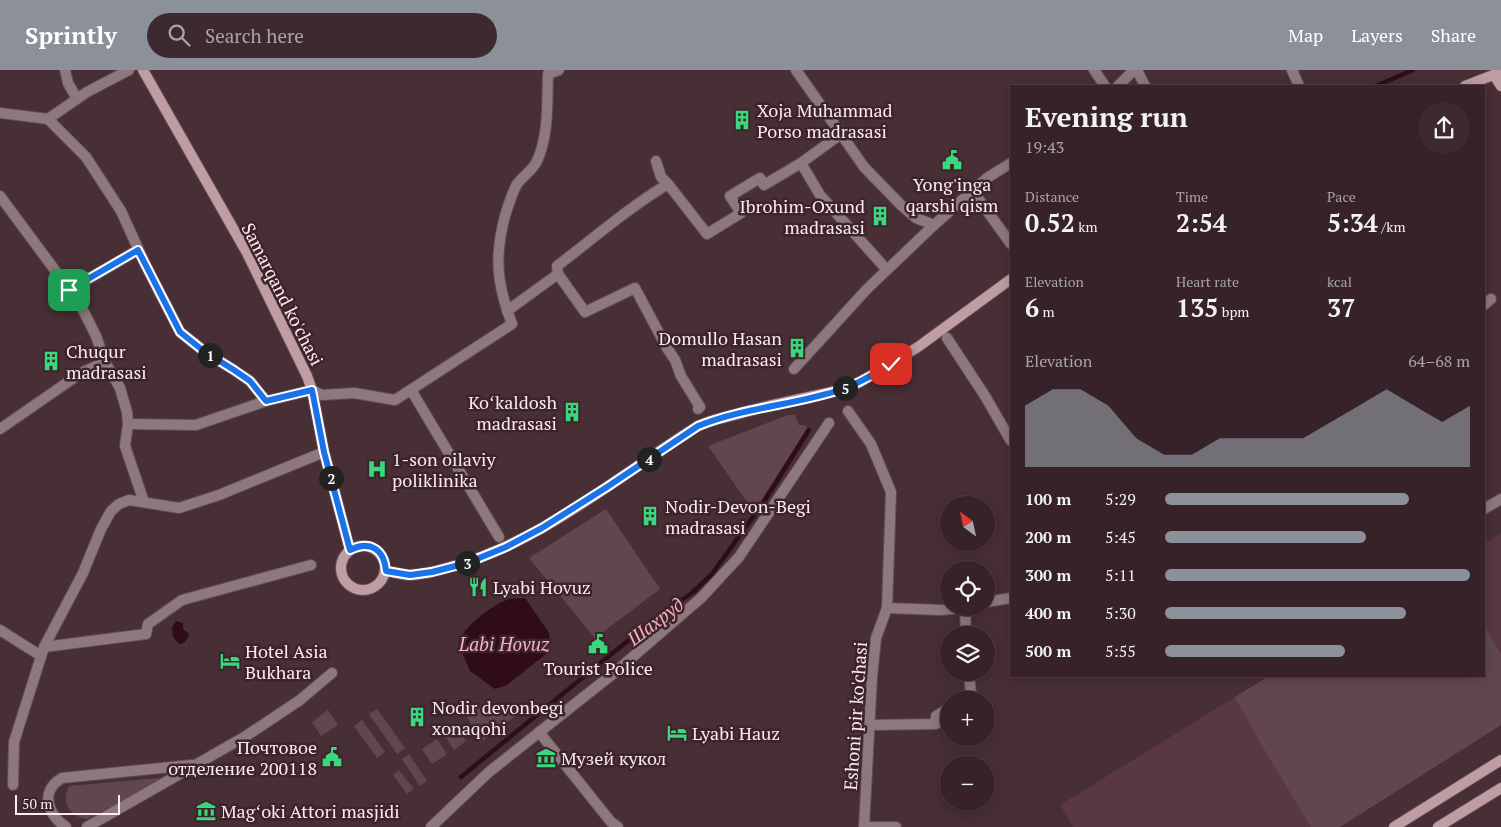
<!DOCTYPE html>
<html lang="en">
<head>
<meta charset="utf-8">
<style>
	body { margin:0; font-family:"PT Serif",serif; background:#3d2a30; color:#f1f3f6; height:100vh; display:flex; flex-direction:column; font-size:19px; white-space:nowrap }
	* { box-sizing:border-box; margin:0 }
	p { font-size:16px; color:#aaa4a8 }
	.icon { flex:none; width:28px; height:28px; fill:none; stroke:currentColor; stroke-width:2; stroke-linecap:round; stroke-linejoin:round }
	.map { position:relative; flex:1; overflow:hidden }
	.sheet { position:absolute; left:1010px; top:15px; width:475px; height:592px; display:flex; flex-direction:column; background:#362228; border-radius:0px; box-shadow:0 2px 12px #0003,0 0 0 1px #503f45 }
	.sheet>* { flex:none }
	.needle { width:32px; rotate:327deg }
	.buttons { position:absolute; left:940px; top:426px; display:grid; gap:10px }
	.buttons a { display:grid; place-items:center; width:55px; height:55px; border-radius:50%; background:#362228; box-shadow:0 2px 12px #0003,0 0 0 1px #503f45; font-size:25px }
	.scale { position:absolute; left:15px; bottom:12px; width:105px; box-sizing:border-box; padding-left:5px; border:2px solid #fbeaee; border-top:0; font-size:14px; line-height:18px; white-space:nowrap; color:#fbeaee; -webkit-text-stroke:4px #3d242b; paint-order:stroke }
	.pin { position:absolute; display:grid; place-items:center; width:42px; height:42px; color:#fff; margin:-21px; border-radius:10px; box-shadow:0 2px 8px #0006 }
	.km { position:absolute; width:25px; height:25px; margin:-12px; border-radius:50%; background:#222; color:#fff; font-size:14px; line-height:25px; text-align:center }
	.round { display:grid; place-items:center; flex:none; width:52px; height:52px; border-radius:26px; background:#3d2a30 }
	.headline { display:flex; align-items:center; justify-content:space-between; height:85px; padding:0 15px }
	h1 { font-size:28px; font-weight:700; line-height:38px }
	.metrics { display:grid; grid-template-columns:repeat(3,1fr); gap:8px; height:85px; padding:5px 15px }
	.metrics div { display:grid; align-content:center }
	.metrics b { font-size:25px; font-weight:700 }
	.metrics small { font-size:14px; font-weight:400 }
	.metrics p { font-size:14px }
	.chart { height:140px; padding:10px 15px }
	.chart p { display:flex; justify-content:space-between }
	.chart svg { width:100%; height:90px; margin-top:5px; fill:#8c9099; opacity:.7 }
	ul { padding:0 15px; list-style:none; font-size:16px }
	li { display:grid; grid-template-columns:80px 60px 1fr; align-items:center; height:38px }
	li i { height:12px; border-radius:6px; background:#8c9099 }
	header { display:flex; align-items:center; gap:30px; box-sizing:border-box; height:70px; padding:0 25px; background:#8c9099; color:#fff }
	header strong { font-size:24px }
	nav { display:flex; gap:28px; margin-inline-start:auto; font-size:18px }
	.search { width:350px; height:45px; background:#3d2a30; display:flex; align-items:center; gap:12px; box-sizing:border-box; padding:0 18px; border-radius:28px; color:#aaa4a8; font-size:19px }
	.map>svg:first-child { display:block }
	.built { fill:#593841 }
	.green { fill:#61474d }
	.water { fill:#2f0c18 }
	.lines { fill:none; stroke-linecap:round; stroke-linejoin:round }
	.stream { stroke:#2f0c18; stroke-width:4.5 }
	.street-casing { stroke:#654c53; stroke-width:12 }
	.secondary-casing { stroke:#654c53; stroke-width:12 }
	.street { stroke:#8d797d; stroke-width:10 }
	.secondary { stroke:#be9da5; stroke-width:10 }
	.route-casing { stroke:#fff; stroke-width:10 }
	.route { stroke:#1a73e8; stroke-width:6 }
	.labels { text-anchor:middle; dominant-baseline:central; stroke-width:5; stroke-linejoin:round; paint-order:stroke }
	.poi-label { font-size:18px; fill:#fbeaee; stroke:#3d242b; text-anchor:start }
	.street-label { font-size:18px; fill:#fbeaee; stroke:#3d242b }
	.water-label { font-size:19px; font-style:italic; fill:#f8afc2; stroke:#3d242b }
</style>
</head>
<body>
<header>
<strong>Sprintly</strong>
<div class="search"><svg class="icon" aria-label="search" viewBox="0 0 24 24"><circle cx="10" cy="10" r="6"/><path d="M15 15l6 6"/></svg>Search here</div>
<nav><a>Map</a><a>Layers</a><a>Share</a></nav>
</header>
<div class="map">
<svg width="1501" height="757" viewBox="0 0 1501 757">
	<rect width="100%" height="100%" fill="#482e35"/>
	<path class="built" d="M 1501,463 L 1501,655 L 1340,757 L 1073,757 L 1060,735 L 1269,606 L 1484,606 L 1484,474 Z"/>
	<g class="green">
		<path d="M 788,345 L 795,345 L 799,355 L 805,355 L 807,358 L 754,442 L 708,376 Z"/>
		<path d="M 606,439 L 660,519 L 595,568 L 529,488 Z"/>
		<path d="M 1484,555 L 1501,584 L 1501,655 L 1340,757 L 1311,757 L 1261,674 L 1235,627 L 1269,606 L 1484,606 Z"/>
		<path d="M 475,635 L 518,644 L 480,673 L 467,646 Z"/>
		<path d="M 377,639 L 405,678 L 397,684 L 369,644 Z"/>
		<path d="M 328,640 L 338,655 L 321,666 L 312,652 Z"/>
		<path d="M 362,650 L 385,682 L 377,688 L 354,656 Z"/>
		<path d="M 456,656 L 466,671 L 454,680 L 444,665 Z"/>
		<path d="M 437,669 L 447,684 L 432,694 L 422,679 Z"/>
		<path d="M 409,684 L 427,711 L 420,716 L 402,689 Z"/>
		<path d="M 399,700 L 414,719 L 407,724 L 393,705 Z"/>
		<path d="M 159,708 L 156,713 L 87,749 C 69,747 61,732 69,716 Z"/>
	</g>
	<g class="water">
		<path d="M 525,528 L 549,563 L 550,572 L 546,584 L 507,615 L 495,619 L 470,601 L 458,573 C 463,557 493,534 509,529 C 514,528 520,528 525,528 Z"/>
		<path d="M 176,551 L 183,553 L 183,559 L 188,563 L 189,566 L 184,573 L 179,574 L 173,567 L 172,557 Z"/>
	</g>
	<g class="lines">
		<g class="stream">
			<path d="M 1376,16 L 1413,0"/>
			<path d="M 461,707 L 609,586 L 668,539 L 692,523 L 712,504 L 763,433 L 809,360"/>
		</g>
		<defs>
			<g id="street">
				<path d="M 65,0 L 68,13 L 77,29"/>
				<path d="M 796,0 L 841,64"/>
				<path d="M 1094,0 L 1105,16"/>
				<path d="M 1137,0 L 1145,16"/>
				<path d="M 1292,0 L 1299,16"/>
				<path d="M 1118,16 L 1134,0"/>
				<path d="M 0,43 L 48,49 L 87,22 L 129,0"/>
				<path d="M 48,49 L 86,87 L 121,141 L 145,194 L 180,262 L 205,282 L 234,300 L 250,311 L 266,331"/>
				<path d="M 801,93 L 820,125 L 887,200"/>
				<path d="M 668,114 L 707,164 L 741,143 L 730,126 L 760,108 L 764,115 L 801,93 L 841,64 L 864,97 L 902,136 L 916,148 L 934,155"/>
				<path d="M 972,120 L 1011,174"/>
				<path d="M 0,126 L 80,234 L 96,266 L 105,292 L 120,318 L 127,342 L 128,354 L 125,376 L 144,432"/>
				<path d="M 558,204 L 557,196 C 594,168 628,138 668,114 L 661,107 L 656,91"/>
				<path d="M 69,220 L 138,180"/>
				<path d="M 1484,235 L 1491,229"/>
				<path d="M 507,241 L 558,204 L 585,242 L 635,218 L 667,278 L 675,290 L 681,306 L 700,337 L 698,339"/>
				<path d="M 947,268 L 985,326 L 1011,371"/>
				<path d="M 794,299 L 867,219 L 934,155 L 987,108 L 1011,93"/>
				<path d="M 411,320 L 499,467"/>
				<path d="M 848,341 L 871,374 L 891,422 L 887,538 L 876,568 L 872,607 L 864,757"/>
				<path d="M 128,354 L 196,355 L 266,331 L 312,320 L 322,325 L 354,323 L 395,330 L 512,254 C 497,215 494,187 505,146 C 508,136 512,123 517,114 C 523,106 533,100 537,91 C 549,65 547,32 548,4 L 559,0"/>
				<path d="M 0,359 L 81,303 L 105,292"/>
				<path d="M 1484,439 L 1501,429"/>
				<path d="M 986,532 L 1011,528"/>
				<path d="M 887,538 L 941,540 L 964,538"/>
				<path d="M 965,538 L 966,565"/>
				<path d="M 0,560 L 41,586"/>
				<path d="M 44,577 L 146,564 L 148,554 L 182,530 L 311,495"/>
				<path d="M 963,630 L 971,626 L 969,602"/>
				<path d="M 870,655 L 936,654 L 936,646 L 949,638"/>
				<path d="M 539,662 L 611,752 L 618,757"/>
				<path d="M 13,715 L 14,672 L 44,577 L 83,503 L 101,459 L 111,441 L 119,434 L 129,430 L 179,438 L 219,425 L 324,382"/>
				<path d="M 66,757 C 48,745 39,721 62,708 L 191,695"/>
				<path d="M 87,757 L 246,666 L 300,630 L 332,603"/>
				<path d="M 431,757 L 489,702 L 614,603 L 701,528 L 739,487 L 829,353"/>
				<path d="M 864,757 L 896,757"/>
			</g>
			<g id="secondary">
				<path d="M 143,0 L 247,183 L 307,306 L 312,320 L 324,382 L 350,480"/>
				<path d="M 1494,5 L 1501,16"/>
				<path d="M 1465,16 L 1501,2"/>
				<circle cx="363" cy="498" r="22"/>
				<path d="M 386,501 C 393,502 401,504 408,505 C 422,505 437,501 450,497 C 541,473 619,405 698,356 L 711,351 L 768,336 L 845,319 L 860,312 L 918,277 L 1011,209"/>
				<path d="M 1394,757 L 1501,690"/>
				<path d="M 1438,757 L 1501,718"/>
			</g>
		</defs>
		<use href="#street" class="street-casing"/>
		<use href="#secondary" class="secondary-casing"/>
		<use href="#street" class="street"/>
		<use href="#secondary" class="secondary"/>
	</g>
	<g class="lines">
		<defs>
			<path id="route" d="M 69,220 L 138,180 L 180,262 L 205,282 L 234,300 L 250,311 L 266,331 L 312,320 L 324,382 L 350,480 C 370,470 384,479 386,501 L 410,505 L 432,502 L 467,493 L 506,477 L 542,458 L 607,417 L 698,356 C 745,337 796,335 843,319 C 860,313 876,303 891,294"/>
		</defs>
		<use href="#route" class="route-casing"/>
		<use href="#route" class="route"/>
	</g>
	<defs>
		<symbol id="building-bare" viewBox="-9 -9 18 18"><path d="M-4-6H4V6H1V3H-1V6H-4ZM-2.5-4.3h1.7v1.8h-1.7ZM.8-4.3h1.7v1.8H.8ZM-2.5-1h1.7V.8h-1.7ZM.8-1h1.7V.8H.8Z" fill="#39d87f" stroke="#3d242b" stroke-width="2.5" paint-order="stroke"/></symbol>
		<symbol id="civic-bare" viewBox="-9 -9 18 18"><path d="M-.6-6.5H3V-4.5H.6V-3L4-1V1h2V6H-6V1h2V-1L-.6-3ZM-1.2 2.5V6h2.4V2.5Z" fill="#39d87f" stroke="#3d242b" stroke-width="2.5" paint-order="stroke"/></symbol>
		<symbol id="hospital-bare" viewBox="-9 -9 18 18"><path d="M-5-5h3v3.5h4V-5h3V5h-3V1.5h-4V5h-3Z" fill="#39d87f" stroke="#3d242b" stroke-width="2.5" paint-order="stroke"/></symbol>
		<symbol id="restaurant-bare" viewBox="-9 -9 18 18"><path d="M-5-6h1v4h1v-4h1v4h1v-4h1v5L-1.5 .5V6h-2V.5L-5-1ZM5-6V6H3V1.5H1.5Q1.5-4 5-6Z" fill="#39d87f" stroke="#3d242b" stroke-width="2.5" paint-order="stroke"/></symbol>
		<symbol id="hotel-bare" viewBox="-9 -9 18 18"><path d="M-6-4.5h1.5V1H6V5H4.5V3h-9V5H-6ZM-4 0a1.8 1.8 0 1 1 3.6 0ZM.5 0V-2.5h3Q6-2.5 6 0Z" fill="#39d87f" stroke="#3d242b" stroke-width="2.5" paint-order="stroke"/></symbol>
		<symbol id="museum-bare" viewBox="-9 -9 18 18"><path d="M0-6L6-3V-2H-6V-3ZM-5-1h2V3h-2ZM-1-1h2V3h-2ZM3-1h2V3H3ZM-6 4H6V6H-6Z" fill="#39d87f" stroke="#3d242b" stroke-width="2.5" paint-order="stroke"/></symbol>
	</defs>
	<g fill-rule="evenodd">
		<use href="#building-bare" x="728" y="36" width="28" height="28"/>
		<use href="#civic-bare" x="938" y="76" width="28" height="28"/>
		<use href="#building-bare" x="866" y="132" width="28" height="28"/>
		<use href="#building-bare" x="783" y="264" width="28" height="28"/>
		<use href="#building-bare" x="37" y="277" width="28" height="28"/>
		<use href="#building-bare" x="558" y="328" width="28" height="28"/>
		<use href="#hospital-bare" x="363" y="385" width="28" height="28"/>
		<use href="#building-bare" x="636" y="432" width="28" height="28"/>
		<use href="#restaurant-bare" x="464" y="503" width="28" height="28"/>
		<use href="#civic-bare" x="584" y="560" width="28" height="28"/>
		<use href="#hotel-bare" x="216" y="577" width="28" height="28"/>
		<use href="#building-bare" x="403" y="633" width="28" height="28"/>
		<use href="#hotel-bare" x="663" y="649" width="28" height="28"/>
		<use href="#civic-bare" x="318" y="673" width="28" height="28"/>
		<use href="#museum-bare" x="532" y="674" width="28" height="28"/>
		<use href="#museum-bare" x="192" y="727" width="28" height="28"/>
	</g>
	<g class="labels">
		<g class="poi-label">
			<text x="757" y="40">Xoja Muhammad<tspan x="757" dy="21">Porso madrasasi</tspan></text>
			<text x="952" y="114" text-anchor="middle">Yong'inga<tspan x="952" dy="21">qarshi qism</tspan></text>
			<text x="865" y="136" text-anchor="end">Ibrohim-Oxund<tspan x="865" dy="21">madrasasi</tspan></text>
			<text x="782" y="268" text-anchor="end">Domullo Hasan<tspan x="782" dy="21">madrasasi</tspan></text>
			<text x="66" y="281">Chuqur<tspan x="66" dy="21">madrasasi</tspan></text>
			<text x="557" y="332" text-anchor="end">Koʻkaldosh<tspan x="557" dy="21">madrasasi</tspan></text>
			<text x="392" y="389">1-son oilaviy<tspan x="392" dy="21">poliklinika</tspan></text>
			<text x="665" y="436">Nodir-Devon-Begi<tspan x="665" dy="21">madrasasi</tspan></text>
			<text x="493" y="517">Lyabi Hovuz</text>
			<text x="245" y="581">Hotel Asia<tspan x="245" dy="21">Bukhara</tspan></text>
			<text x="598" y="598" text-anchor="middle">Tourist Police</text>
			<text x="432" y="637">Nodir devonbegi<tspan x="432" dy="21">xonaqohi</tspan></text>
			<text x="692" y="663">Lyabi Hauz</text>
			<text x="317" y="677" text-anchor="end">Почтовое<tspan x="317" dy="21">отделение 200118</tspan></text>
			<text x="561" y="688">Музей кукол</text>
			<text x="221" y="741">Magʻoki Attori masjidi</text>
		</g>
		<g class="street-label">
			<text transform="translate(283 224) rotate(63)">Samarqand ko'chasi</text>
			<text transform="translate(855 646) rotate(-86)">Eshoni pir ko'chasi</text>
		</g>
		<g class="water-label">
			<text transform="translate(655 551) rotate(-37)">Шахруд</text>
			<text x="504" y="573">Labi Hovuz</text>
		</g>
	</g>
</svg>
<div class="buttons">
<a><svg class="needle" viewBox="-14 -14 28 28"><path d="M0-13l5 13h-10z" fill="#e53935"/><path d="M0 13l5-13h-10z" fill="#aaa4a8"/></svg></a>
<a><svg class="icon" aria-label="locate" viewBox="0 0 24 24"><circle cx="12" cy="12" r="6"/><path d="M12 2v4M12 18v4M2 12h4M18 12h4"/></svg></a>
<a><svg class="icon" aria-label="layers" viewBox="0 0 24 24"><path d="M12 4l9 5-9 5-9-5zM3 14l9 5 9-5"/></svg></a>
<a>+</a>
<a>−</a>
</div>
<div class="scale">50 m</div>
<div class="pin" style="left:69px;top:220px;background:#1e9e55"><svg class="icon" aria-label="arrive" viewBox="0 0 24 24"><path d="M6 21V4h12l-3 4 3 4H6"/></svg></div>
<div class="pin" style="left:891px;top:294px;background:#d93025"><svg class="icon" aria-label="check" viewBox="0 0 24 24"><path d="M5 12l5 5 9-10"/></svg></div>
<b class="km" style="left:210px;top:285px">1</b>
<b class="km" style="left:331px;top:408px">2</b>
<b class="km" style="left:467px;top:493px">3</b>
<b class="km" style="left:649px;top:389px">4</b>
<b class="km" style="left:845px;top:318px">5</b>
<section class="sheet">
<div class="headline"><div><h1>Evening run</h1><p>19:43</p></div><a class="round"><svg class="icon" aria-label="share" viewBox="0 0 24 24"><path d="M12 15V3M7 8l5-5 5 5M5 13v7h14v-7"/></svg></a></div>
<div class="metrics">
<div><p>Distance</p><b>0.52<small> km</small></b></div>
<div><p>Time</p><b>2:54</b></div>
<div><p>Pace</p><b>5:34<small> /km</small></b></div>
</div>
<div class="metrics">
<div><p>Elevation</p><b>6<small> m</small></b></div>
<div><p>Heart rate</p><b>135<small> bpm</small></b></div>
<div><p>kcal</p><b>37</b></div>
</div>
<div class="chart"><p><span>Elevation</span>64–68 m</p>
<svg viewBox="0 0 160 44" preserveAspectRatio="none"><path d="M0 44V14L10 6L20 6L30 14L40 30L50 38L60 38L70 30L80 30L90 30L100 30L110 22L120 14L130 6L140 14L150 22L160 14V44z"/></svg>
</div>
<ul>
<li><b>100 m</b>5:29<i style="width:80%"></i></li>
<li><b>200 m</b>5:45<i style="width:66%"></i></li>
<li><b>300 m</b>5:11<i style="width:100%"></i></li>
<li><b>400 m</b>5:30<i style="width:79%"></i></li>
<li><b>500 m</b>5:55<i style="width:59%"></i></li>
</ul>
</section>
</div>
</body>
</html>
